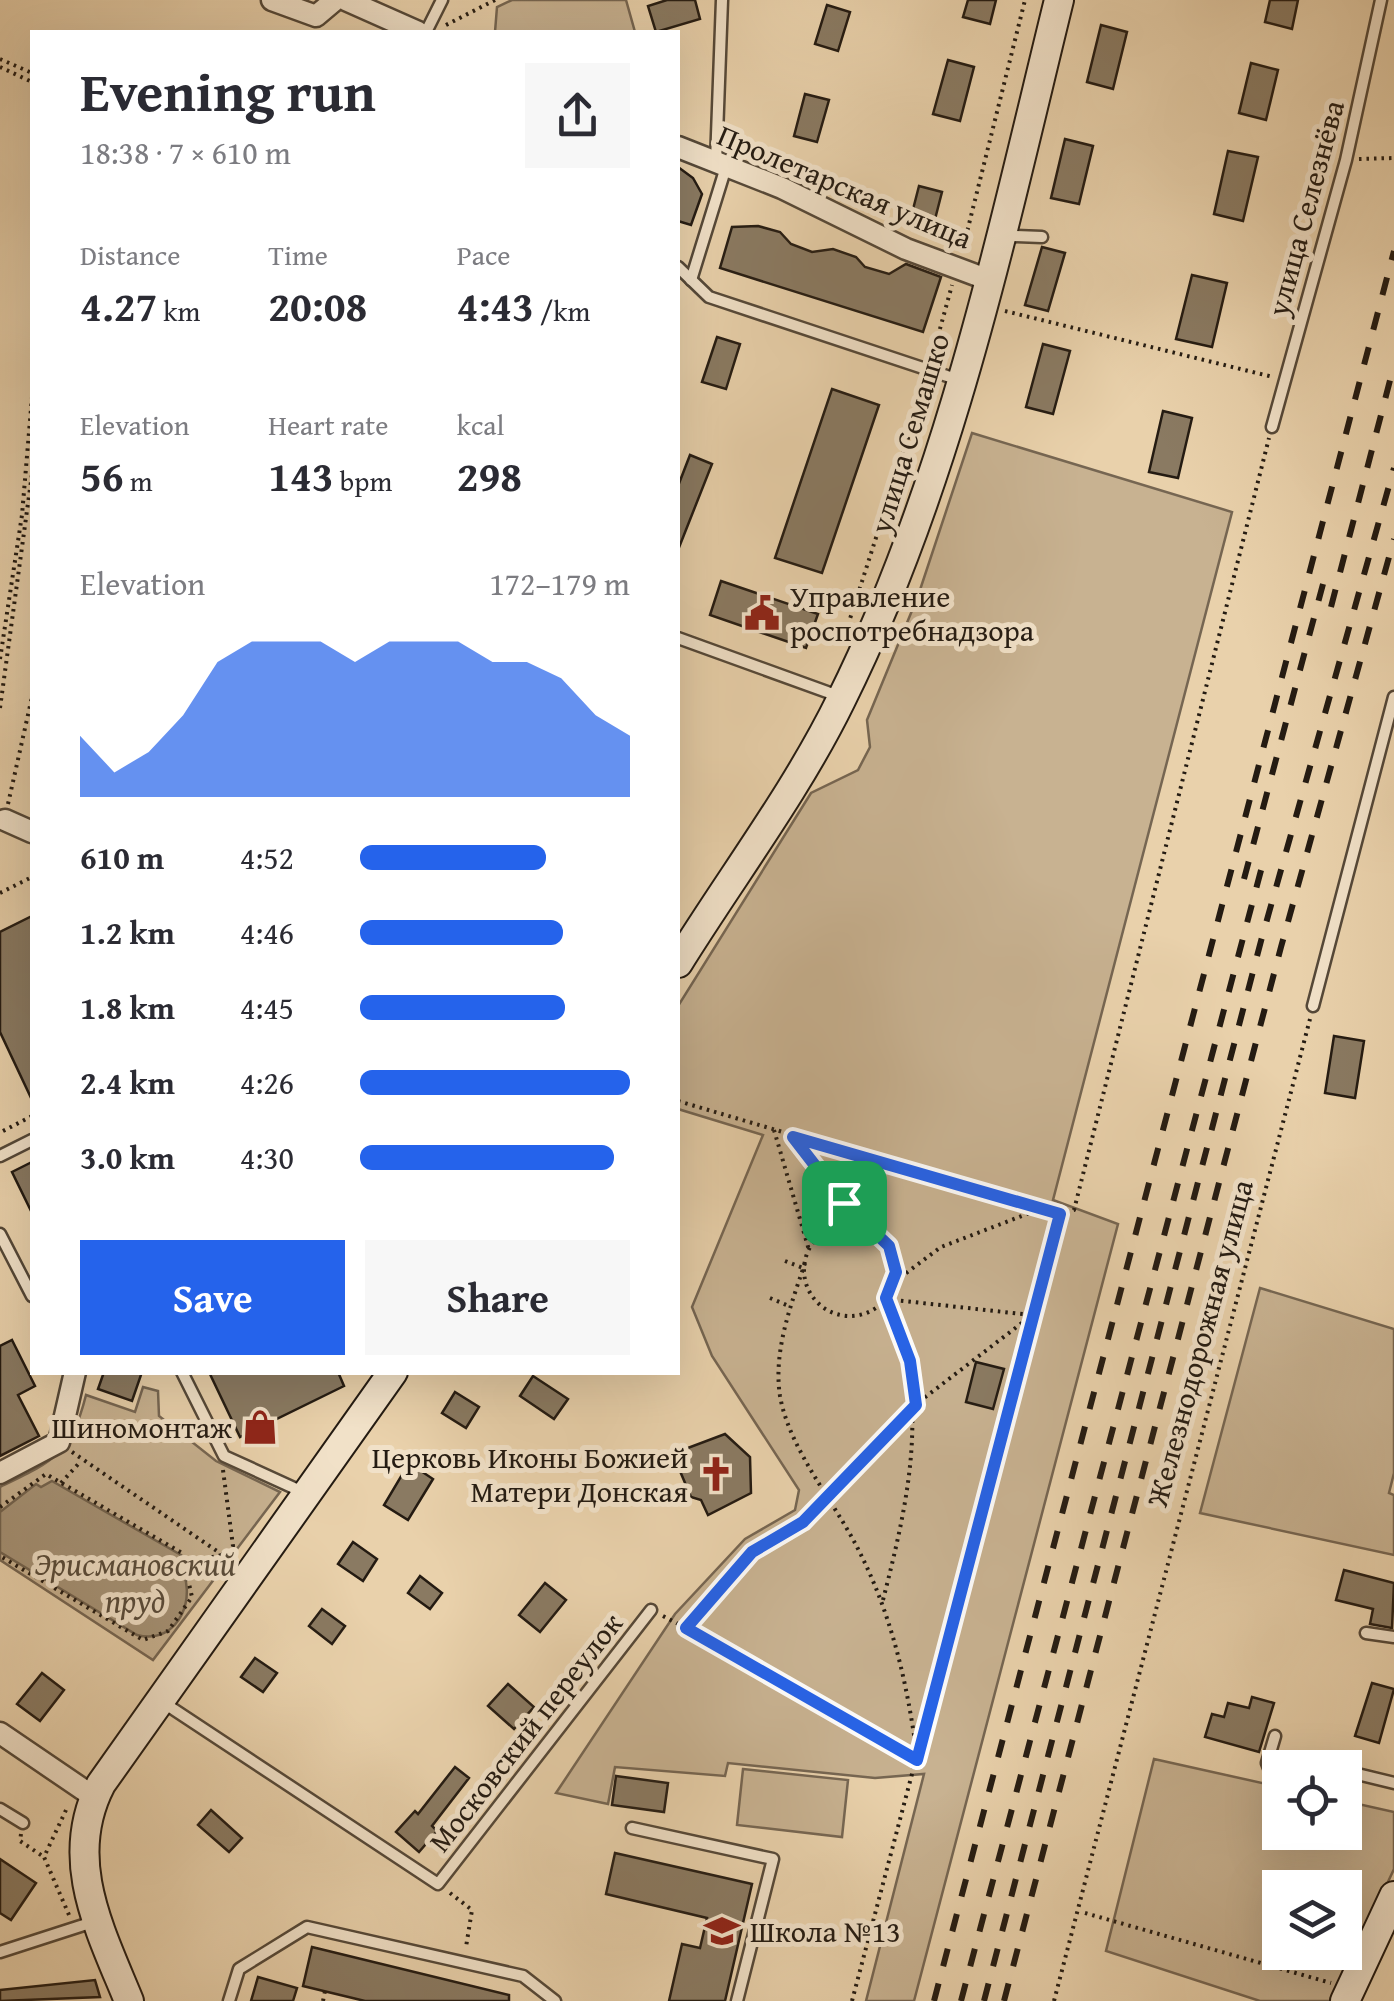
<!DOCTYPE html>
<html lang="en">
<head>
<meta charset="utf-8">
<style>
	body { margin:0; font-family:"Gentium Book Plus",serif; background:#f7f7f7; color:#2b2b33; height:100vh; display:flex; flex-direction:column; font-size:38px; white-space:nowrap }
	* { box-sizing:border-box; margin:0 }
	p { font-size:32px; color:#7c7c81 }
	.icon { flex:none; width:55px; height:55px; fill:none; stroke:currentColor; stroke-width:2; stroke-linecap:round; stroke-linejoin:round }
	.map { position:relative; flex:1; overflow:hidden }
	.sheet { position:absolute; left:30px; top:30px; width:650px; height:1345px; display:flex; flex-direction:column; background:#fff; border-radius:0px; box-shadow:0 10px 40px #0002 }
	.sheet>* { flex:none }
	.tools { position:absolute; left:1262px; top:1750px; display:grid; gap:20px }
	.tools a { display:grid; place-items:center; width:100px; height:100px; border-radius:0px; background:#fff; box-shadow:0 10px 40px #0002; font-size:50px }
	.pin { position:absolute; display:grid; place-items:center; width:85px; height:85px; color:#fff; margin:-42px; border-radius:20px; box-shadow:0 5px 15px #0006 }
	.round { display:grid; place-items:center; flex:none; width:105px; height:105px; border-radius:0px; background:#f7f7f7 }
	.summary { display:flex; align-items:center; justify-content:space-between; height:170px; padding:0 50px }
	h1 { font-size:55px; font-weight:600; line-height:75px }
	.figures { display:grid; grid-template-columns:repeat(3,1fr); gap:15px; height:170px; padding:10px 50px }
	.figures div { display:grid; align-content:center }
	.figures b { font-size:42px; font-weight:600 }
	.figures small { font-size:28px; font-weight:400 }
	.figures p { font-size:28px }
	.chart { height:280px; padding:20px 50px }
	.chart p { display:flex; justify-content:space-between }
	.chart svg { width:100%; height:180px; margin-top:10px; fill:#2563eb; opacity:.7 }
	.primary-button { display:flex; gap:20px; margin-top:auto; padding:20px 50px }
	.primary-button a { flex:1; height:115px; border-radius:0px; background:#2563eb; color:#fff; font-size:40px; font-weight:600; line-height:115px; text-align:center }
	.primary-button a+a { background:#f7f7f7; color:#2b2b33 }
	ul { padding:0 50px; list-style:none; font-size:32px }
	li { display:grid; grid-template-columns:160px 120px 1fr; align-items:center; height:75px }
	li i { height:25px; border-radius:12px; background:#2563eb }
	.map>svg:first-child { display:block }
	.green { fill:#c8b291; stroke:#766652; stroke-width:2.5; fill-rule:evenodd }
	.water { fill:#a69377; stroke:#72634f; stroke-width:2.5 }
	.building { fill:#8a7a62; stroke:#241b12; stroke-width:2.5 }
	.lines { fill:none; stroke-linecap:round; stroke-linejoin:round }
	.lane-casing { stroke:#554838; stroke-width:15 }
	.street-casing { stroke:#554838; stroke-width:25 }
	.secondary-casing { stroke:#241b12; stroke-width:32 }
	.path { stroke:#241b12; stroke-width:4; stroke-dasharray:2.5 5; stroke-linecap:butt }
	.lane { stroke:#f1e1c8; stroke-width:10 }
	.street { stroke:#f1e1c8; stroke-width:20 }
	.secondary { stroke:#f1e1c8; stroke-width:28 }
	.rail { stroke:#241b12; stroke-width:6; stroke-dasharray:18 18; stroke-linecap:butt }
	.route-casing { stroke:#fff; stroke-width:20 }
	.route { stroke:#2563eb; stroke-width:12 }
	.labels { text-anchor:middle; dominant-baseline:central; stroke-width:10; stroke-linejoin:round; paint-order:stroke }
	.street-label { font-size:30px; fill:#241b12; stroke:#f1e1c8 }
	.poi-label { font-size:30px; fill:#241b12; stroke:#f1e1c8; text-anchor:start }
	.water-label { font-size:32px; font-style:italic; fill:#584b3a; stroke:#f1e1c8 }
</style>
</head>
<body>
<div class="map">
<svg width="1394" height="2001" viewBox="0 0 1394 2001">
	<rect width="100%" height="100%" fill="#e9d1ab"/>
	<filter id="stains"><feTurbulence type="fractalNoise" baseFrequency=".002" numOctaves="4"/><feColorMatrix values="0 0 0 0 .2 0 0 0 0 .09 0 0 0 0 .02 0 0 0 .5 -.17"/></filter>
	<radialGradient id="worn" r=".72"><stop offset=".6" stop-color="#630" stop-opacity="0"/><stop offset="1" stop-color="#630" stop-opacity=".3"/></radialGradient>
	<g class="green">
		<path d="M 512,0 L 626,0 L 635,32 L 495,32 L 497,7 Z"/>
		<path d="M 972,433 L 1232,512 L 1053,1200 L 1118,1224 L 914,2001 L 866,2001 L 924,1774 L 875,1778 L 728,1763 L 725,1776 L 615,1767 L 608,1804 L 556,1793 L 675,1614 L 745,1539 L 795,1510 L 799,1490 L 712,1356 L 692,1307 L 763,1135 L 678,1109 L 678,1006 L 811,793 L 858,770 L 870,747 L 867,720 L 918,596 Z"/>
		<path d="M 1260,1288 L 1394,1329 L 1394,1473 L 1389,1493 L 1394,1495 L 1394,1555 L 1200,1513 Z"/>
		<path d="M 143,1387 L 158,1391 L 159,1416 L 216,1461 L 280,1492 L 153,1660 L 0,1560 L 0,1487 C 52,1462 71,1455 86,1395 L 135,1412 Z"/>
		<path d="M 1154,1759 L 1280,1787 L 1280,1832 L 1345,1832 L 1345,1801 L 1394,1812 L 1394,1869 L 1332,2001 L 1260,2001 L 1106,1951 ZM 1280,1888 L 1345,1888 L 1345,1952 L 1280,1952 Z"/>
		<path d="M 743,1769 L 848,1780 L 842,1837 L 737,1825 Z"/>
	</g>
	<path class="water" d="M 52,1481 L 181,1555 L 178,1562 C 200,1595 179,1646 137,1635 L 0,1552 L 0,1512 L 36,1484 L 41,1487 Z"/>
	<g class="building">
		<path d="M 667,0 L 695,0 L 700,19 L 656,32 L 648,6 Z"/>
		<path d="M 968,0 L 996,0 L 990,24 L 963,17 Z"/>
		<path d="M 1270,0 L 1298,0 L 1292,29 L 1265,22 Z"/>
		<path d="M 827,5 L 850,12 L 838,51 L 815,44 Z"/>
		<path d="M 1101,25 L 1127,32 L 1113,89 L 1087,82 Z"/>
		<path d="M 948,60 L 974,67 L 960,121 L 933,114 Z"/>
		<path d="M 1251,63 L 1278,70 L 1266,120 L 1239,113 Z"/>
		<path d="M 805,94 L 829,100 L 817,142 L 794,136 Z"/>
		<path d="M 1065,139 L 1093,146 L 1079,204 L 1051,198 Z"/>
		<path d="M 1228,151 L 1258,157 L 1243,221 L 1214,214 Z"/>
		<path d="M 678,167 L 693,178 L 702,194 L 691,225 L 678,221 Z"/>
		<path d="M 919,186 L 942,192 L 933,227 L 910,221 Z"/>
		<path d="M 758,226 L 780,232 L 791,244 L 812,252 L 833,249 L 856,257 L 865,267 L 889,274 L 906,264 L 941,277 L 923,332 L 720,268 L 732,227 Z"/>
		<path d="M 1042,247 L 1065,253 L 1048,311 L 1025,305 Z"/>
		<path d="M 1192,275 L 1227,283 L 1212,347 L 1176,339 Z"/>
		<path d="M 717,337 L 740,344 L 726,389 L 702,382 Z"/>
		<path d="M 1043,344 L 1070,351 L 1053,414 L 1026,407 Z"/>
		<path d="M 832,389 L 879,405 L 822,573 L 775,558 Z"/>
		<path d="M 1163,411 L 1192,418 L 1178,478 L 1149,472 Z"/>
		<path d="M 690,455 L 712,464 L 678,550 L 678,486 Z"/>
		<path d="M 721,581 L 818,614 L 806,648 L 710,615 Z"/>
		<path d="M 32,916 L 32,1100 L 0,1032 L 0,932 Z"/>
		<path d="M 1334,1036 L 1364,1041 L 1355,1098 L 1325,1093 Z"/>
		<path d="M 32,1162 L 32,1213 L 12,1172 Z"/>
		<path d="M 12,1340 L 35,1386 L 18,1395 L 39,1436 L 0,1456 L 0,1346 Z"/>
		<path d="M 976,1362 L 1004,1369 L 993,1409 L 966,1402 Z"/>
		<path d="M 104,1372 L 142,1372 L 132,1401 L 98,1389 Z"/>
		<path d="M 209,1372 L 338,1372 L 344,1386 L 240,1437 Z"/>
		<path d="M 533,1376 L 568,1399 L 554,1419 L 520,1396 Z"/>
		<path d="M 455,1392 L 479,1407 L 466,1428 L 442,1413 Z"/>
		<path d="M 725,1434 L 750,1457 L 751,1493 L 708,1515 L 701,1500 L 691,1497 L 677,1464 L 685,1449 Z"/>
		<path d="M 409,1463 L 433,1479 L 408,1520 L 384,1505 Z"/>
		<path d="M 353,1542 L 377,1559 L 363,1581 L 338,1564 Z"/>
		<path d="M 1344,1570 L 1394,1583 L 1392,1628 L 1370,1624 L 1373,1609 L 1336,1600 Z"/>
		<path d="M 420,1576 L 442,1593 L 430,1609 L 408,1593 Z"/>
		<path d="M 545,1583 L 566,1600 L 540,1632 L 519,1615 Z"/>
		<path d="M 322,1609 L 345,1626 L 332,1644 L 309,1626 Z"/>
		<path d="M 255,1658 L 277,1673 L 263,1692 L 241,1677 Z"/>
		<path d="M 42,1673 L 64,1690 L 40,1721 L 17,1704 Z"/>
		<path d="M 1372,1683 L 1394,1689 L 1379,1743 L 1355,1736 Z"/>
		<path d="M 508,1684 L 534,1707 L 514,1729 L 488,1706 Z"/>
		<path d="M 1252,1697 L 1274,1703 L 1259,1752 L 1205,1737 L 1212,1714 L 1224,1717 L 1228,1703 L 1249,1708 Z"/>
		<path d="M 455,1767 L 469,1778 L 432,1826 L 437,1831 L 419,1852 L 396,1832 L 415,1811 L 418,1814 Z"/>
		<path d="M 616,1776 L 668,1783 L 664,1812 L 612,1805 Z"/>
		<path d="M 211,1810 L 242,1838 L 229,1852 L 198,1825 Z"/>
		<path d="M 615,1853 L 752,1884 L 725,2001 L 669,2001 L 682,1944 L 700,1948 L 707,1918 L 606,1894 Z"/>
		<path d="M 0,1859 L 36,1883 L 11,1920 L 0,1913 Z"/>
		<path d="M 312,1947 L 509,1995 L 509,2001 L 365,2001 L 303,1986 Z"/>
		<path d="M 258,1977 L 297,1988 L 293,2001 L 251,2001 Z"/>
		<path d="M 95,1980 L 100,1997 L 0,2001 L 0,1990 Z"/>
	</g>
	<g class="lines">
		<defs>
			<g id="lane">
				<path d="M 426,32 L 442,0"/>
				<path d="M 716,162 L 722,0"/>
				<path d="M 1014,236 L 1042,237"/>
				<path d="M 678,267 L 709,297 L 959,380"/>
				<path d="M 691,280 L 726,167"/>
				<path d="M 1272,427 L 1346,160 L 1381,0"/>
				<path d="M 678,638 L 841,697"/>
				<path d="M 1313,1006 L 1394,697"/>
				<path d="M 0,1156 L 32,1140"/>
				<path d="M 0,1234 L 32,1296"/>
				<path d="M 182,1372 L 224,1456 L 305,1493"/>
				<path d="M 1366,1633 L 1394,1637"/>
				<path d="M 161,1701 L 438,1884 L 651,1610"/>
				<path d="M 1275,1736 L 1267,1763 L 1271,1773 L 1280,1778"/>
				<path d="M 1345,1771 L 1394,1783"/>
				<path d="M 0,1809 L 23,1823"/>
				<path d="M 632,1828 L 773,1859 L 737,2001"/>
				<path d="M 0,1952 L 96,1921"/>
				<path d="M 229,2001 L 239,1969 L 307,1927 L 523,1976 L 555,2001"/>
			</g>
			<g id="street">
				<path d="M 272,0 L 316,16 L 335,0"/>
				<path d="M 346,0 L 418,32"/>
				<path d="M 678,147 L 782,188 L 906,249 L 989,280"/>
				<path d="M 5,820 L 32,832"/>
				<path d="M 0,1473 L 59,1442 L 75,1372"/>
				<path d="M 0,1733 L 94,1797"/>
			</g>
			<g id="secondary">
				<path d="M 678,963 C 732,876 796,792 841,700 C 950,481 1001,236 1059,0"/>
				<path d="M 129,2001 C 100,1930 62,1859 101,1784 L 393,1372"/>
				<path d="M 1345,2001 L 1394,1896"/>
			</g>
		</defs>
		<use href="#lane" class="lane-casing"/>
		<use href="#street" class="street-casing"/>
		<use href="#secondary" class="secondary-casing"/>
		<g class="path">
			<path d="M 446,25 L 495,0"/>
			<path d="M 0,59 L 32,73"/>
			<path d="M 0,67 L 32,82"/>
			<path d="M 1359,159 L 1394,158"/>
			<path d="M 962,252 L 1025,0"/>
			<path d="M 1005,311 L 1273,377"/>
			<path d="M 932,358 L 952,285"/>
			<path d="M 848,625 L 926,382"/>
			<path d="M 0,659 L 22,515 L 32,397"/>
			<path d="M 0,708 L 32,474"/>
			<path d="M 8,804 L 32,697"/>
			<path d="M 0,893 L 32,877"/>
			<path d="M 678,1101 L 1060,1214 L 1074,1210 L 1269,438"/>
			<path d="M 774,1130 L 809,1250"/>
			<path d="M 3,1131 L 32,1116"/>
			<path d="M 795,1139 L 868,1227"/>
			<circle cx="850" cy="1270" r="46"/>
			<path d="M 785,1261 L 803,1268"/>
			<path d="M 805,1263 C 791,1305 773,1351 780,1396 C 789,1448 832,1499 856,1545 C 891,1612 907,1681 917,1756"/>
			<path d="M 894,1282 L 941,1247 L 1040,1209"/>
			<path d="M 770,1298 L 789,1306"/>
			<path d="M 886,1299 L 1031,1315"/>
			<path d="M 72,1452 L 233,1562"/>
			<path d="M 223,1470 L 233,1546 L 229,1559"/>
			<path d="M 61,1483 L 81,1461"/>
			<path d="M 0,1507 L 46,1474 L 182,1553 L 192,1597 L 168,1631 L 143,1640 L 0,1556"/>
			<path d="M 182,1563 L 222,1555"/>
			<path d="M 883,1600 C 909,1498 932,1398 886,1299"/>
			<path d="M 663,1616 L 686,1628"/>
			<path d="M 917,1760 L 686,1628 L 753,1552 L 803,1522 L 915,1405 L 1031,1316"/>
			<path d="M 66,1810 L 44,1857 L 69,1915"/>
			<path d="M 21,1834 L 20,1841 L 44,1857"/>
			<path d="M 450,1893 L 472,1910 L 466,1947"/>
			<path d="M 1085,1913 L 1331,1983"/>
			<path d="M 323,2001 L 325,1991"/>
			<path d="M 852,2001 L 1060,1214"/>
			<path d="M 1054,2001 L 1310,1019"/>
		</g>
		<use href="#lane" class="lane"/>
		<use href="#street" class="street"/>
		<use href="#secondary" class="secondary"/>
		<g class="rail">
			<path d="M 1331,607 L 1394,365"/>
			<path d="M 1244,879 L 1323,584"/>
			<path d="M 934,2001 L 1394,251"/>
			<path d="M 961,2001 L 1264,859"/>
			<path d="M 984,2001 L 1261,941 L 1394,468"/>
			<path d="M 1004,2001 L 1281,947 L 1394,539"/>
		</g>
	</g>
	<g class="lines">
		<defs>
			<path id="route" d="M 793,1137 L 1060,1214 L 917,1760 L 686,1628 L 752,1552 L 803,1522 L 916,1405 L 910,1361 L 886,1298 L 896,1272 L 889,1246 L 844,1203 Z"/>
		</defs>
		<use href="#route" class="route-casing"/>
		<use href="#route" class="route"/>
	</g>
	<defs>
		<symbol id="civic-bare" viewBox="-9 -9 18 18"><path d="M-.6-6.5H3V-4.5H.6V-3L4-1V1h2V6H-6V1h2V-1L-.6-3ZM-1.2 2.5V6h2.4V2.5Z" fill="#8f2418" stroke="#f1e1c8" stroke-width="2.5" paint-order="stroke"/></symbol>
		<symbol id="shop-bare" viewBox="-9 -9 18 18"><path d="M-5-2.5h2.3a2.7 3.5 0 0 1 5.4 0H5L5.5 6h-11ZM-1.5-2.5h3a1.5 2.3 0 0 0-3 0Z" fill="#8f2418" stroke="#f1e1c8" stroke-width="2.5" paint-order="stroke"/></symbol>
		<symbol id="church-bare" viewBox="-9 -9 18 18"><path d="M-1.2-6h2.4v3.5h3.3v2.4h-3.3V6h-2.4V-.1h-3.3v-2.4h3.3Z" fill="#8f2418" stroke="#f1e1c8" stroke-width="2.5" paint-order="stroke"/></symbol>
		<symbol id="school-bare" viewBox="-9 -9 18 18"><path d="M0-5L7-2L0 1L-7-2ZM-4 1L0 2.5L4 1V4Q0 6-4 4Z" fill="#8f2418" stroke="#f1e1c8" stroke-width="2.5" paint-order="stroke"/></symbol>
	</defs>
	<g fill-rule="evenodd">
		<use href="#civic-bare" x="737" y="588" width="50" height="50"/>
		<use href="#shop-bare" x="235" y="1402" width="50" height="50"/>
		<use href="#church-bare" x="691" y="1449" width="50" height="50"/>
		<use href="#school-bare" x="697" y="1906" width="50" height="50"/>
	</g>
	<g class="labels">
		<g class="street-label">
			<text transform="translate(845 186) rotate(23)">Пролетарская улица</text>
			<text transform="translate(1305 208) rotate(-75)">улица Селезнёва</text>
			<text transform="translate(909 433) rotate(-73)">улица Семашко</text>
			<text transform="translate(1199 1343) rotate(-75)">Железнодорожная улица</text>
			<text transform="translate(525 1732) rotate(-52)">Московский переулок</text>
		</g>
		<g class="poi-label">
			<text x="790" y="596">Управление<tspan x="790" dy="34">роспотребнадзора</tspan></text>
			<text x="232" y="1427" text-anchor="end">Шиномонтаж</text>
			<text x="688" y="1457" text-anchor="end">Церковь Иконы Божией<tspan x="688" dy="34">Матери Донская</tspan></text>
			<text x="750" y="1931">Школа №13</text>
		</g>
		<g class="water-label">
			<text x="135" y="1563">Эрисмановский<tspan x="135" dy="37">пруд</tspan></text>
		</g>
	</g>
	<rect width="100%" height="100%" filter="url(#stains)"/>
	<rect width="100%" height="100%" fill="url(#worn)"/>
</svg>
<div class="tools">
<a><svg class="icon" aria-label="locate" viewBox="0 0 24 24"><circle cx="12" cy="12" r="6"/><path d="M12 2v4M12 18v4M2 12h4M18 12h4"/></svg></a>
<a><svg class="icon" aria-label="layers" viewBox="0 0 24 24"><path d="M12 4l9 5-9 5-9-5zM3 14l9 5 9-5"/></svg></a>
</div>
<div class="pin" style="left:844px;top:1203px;background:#1e9e55"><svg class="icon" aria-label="arrive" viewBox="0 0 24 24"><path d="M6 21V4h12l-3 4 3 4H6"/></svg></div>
<section class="sheet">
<div class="summary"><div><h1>Evening run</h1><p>18:38 · 7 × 610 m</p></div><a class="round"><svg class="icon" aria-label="share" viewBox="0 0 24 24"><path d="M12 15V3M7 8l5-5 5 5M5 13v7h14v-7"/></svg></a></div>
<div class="figures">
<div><p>Distance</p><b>4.27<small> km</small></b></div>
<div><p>Time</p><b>20:08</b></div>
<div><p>Pace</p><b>4:43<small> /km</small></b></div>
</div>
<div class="figures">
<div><p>Elevation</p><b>56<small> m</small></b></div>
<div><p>Heart rate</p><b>143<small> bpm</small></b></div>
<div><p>kcal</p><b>298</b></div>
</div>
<div class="chart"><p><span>Elevation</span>172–179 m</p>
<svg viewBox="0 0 160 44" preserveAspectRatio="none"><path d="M0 44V29L10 38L20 33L30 24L40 11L50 6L60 6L70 6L80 11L90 6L100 6L110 6L120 11L130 11L140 15L150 24L160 29V44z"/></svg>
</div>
<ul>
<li><b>610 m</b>4:52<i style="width:69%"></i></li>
<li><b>1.2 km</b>4:46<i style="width:75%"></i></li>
<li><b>1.8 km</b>4:45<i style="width:76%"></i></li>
<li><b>2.4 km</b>4:26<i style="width:100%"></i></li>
<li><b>3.0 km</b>4:30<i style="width:94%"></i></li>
</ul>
<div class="primary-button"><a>Save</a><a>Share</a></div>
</section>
</div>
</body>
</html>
